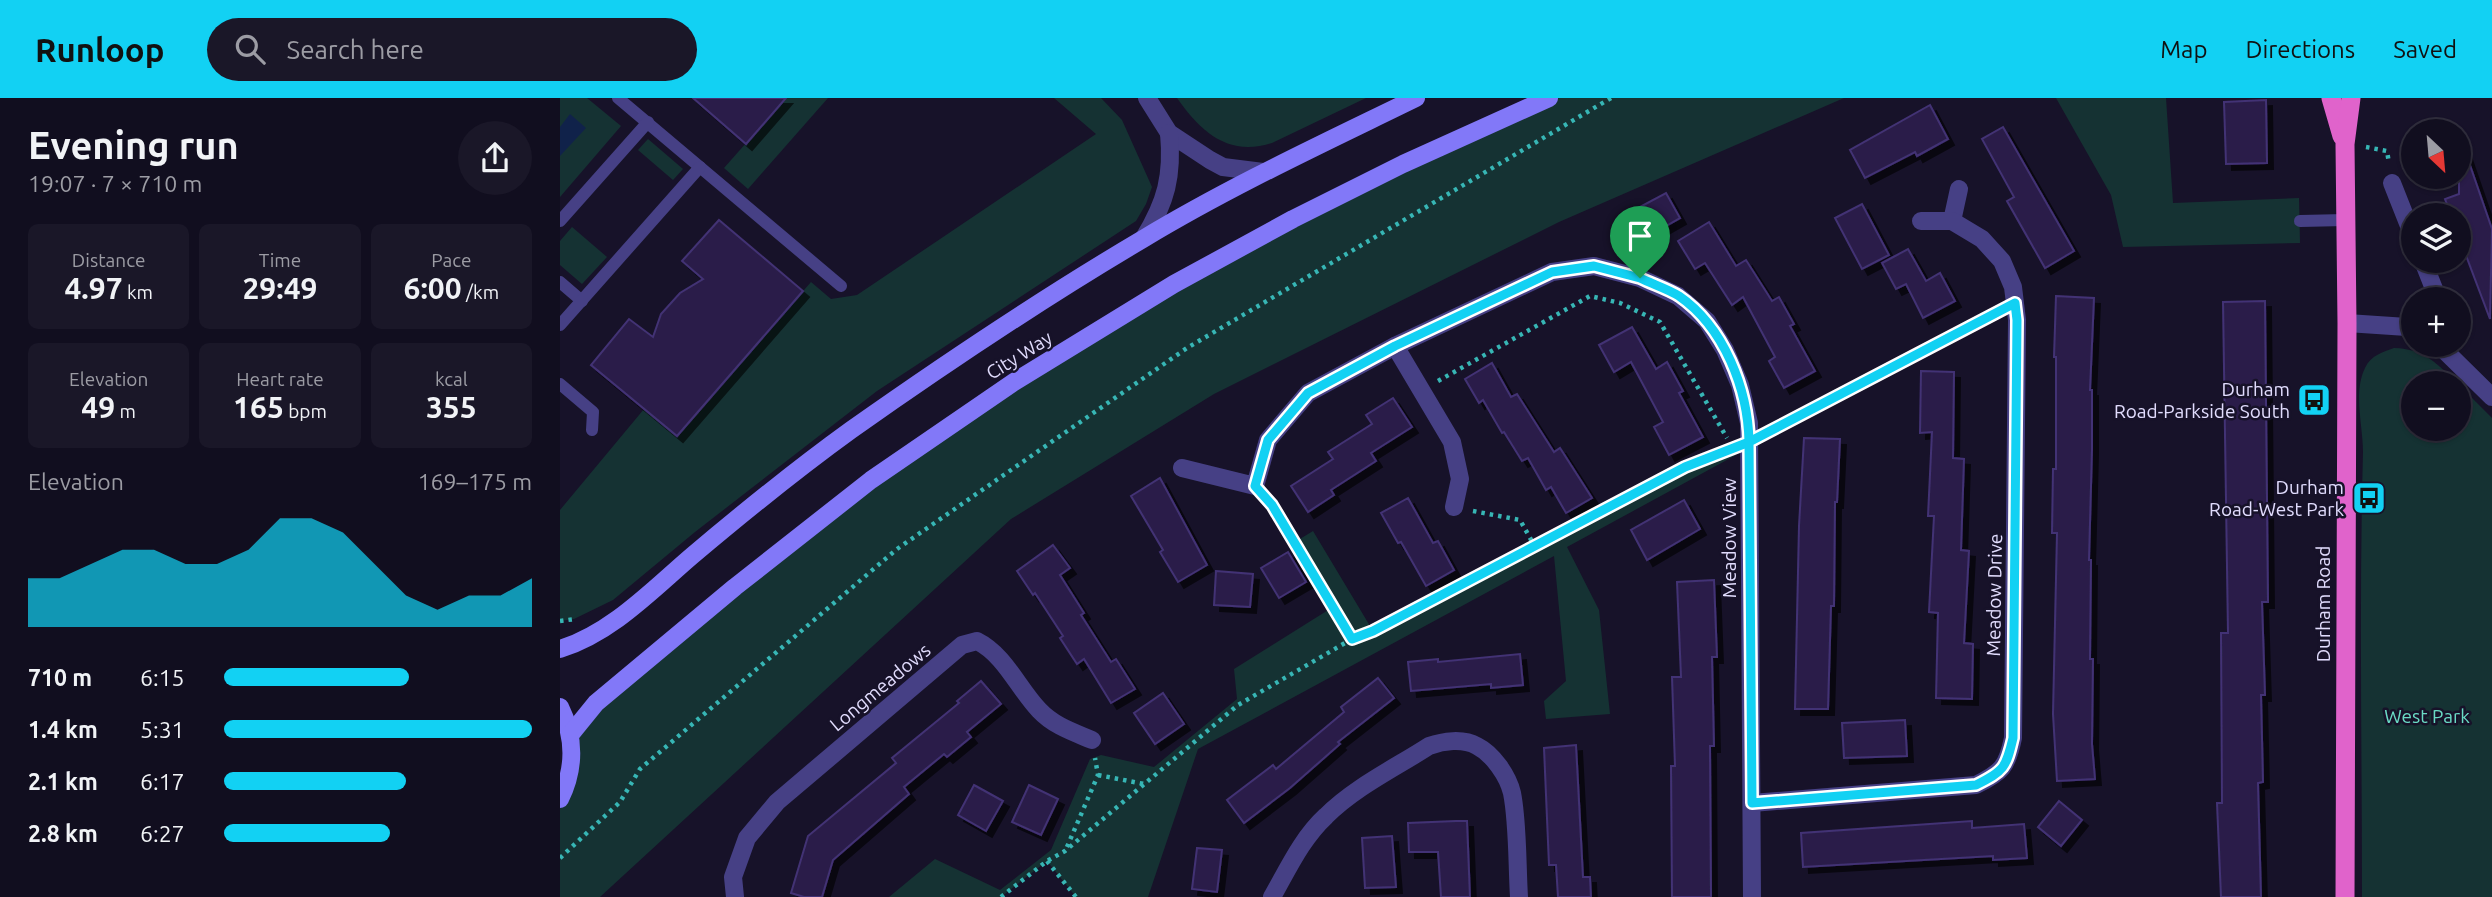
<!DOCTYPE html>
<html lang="en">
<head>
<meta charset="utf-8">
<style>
	body { margin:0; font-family:Ubuntu,sans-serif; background:#1a1728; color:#f1f3f6; height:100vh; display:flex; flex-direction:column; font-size:26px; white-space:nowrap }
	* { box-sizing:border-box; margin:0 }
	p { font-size:23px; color:#9c9ca4 }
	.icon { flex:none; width:38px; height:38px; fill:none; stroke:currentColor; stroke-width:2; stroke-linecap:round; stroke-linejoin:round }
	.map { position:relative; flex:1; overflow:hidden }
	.side { display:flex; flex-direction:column; background:#110e1f; width:560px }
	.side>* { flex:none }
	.needle { width:46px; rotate:154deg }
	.controls { position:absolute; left:1841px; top:21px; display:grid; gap:14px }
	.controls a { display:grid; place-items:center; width:70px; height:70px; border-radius:50%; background:#110e1f; box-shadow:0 2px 5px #0004,0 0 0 2px #302e3d; font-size:35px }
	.pin { position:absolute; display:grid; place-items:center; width:60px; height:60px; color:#fff; margin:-72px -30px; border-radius:50% 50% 50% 0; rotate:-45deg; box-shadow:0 0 7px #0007 }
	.pin .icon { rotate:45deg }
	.round { display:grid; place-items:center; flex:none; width:74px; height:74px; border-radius:37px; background:#1a1728 }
	.summary { display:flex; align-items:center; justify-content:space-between; height:119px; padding:0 28px }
	h1 { font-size:38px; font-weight:700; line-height:52px }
	.figures { display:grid; grid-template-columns:repeat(3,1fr); gap:10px; height:119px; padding:7px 28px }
	.figures div { display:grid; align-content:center; border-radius:10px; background:#1a1728; text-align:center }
	.figures b { font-size:30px; font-weight:700 }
	.figures small { font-size:19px; font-weight:400 }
	.figures p { font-size:19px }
	.chart { height:196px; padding:14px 28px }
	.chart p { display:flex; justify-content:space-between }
	.chart svg { width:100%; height:126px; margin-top:7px; fill:#12d1f3; opacity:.7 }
	ul { padding:0 28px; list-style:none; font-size:23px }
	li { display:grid; grid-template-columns:112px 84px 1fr; align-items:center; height:52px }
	li i { height:18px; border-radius:9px; background:#12d1f3 }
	header { display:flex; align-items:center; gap:42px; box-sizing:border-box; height:98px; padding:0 35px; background:#12d1f3; color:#111 }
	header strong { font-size:33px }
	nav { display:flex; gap:38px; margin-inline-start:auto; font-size:24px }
	.search { width:490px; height:63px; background:#1a1728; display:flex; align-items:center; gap:18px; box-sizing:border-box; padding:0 24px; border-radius:38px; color:#9c9ca4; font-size:26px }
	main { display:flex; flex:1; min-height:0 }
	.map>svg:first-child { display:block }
	.green { fill:#153233 }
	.water { fill:#10224a }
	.building { fill:#2a1f49; stroke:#433274; stroke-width:2; filter:url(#shadow) }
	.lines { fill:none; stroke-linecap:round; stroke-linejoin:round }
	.path { stroke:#37b6b5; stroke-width:4.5; stroke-dasharray:3.5 5; stroke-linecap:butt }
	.service { stroke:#464085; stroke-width:12 }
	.minor { stroke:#464085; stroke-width:18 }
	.secondary { stroke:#8278f8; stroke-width:18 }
	.trunk { stroke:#e063cb; stroke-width:19 }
	.route-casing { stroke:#fff; stroke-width:14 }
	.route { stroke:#12d1f3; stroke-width:9 }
	.labels { text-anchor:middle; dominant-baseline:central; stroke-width:5; stroke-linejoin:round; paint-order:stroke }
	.street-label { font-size:19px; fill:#e1dcfd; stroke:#171229 }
	.poi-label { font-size:19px; fill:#e1dcfd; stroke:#171229; text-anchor:end }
	.park-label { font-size:19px; fill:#6adbc5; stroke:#171229 }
</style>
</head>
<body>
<header>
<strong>Runloop</strong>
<div class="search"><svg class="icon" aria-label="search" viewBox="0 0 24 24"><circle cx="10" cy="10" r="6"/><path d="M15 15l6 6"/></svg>Search here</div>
<nav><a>Map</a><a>Directions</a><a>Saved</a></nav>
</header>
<main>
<section class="side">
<div class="summary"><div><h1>Evening run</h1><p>19:07 · 7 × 710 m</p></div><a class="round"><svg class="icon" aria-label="share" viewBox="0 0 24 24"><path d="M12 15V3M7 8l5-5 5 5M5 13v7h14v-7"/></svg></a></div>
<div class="figures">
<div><p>Distance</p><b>4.97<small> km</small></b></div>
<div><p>Time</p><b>29:49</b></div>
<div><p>Pace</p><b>6:00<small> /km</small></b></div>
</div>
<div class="figures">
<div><p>Elevation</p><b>49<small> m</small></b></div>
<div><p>Heart rate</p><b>165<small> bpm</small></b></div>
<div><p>kcal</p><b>355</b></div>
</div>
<div class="chart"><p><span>Elevation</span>169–175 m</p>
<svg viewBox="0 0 160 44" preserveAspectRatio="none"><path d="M0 44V27L10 27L20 22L30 17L40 17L50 22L60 22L70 17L80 6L90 6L100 11L110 22L120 33L130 38L140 33L150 33L160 27V44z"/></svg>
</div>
<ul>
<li><b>710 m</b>6:15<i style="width:60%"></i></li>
<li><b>1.4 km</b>5:31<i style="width:100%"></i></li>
<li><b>2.1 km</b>6:17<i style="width:59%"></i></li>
<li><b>2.8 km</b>6:27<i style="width:54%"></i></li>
</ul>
</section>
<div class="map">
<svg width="1932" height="799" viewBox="0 0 1932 799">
	<defs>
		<filter id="shadow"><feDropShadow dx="6" dy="6" stdDeviation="0" flood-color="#0009"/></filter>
	</defs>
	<rect width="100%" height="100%" fill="#171229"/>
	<g class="green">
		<path d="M 0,0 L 27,0 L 61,28 L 0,99 Z"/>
		<path d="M 226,0 L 268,0 L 188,91 L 164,70 Z"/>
		<path d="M 494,0 L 541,0 L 562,22 L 592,89 L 586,106 L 576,123 L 317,293 L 135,434 L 53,502 L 14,521 L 0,523 L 0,412 L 84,311 L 117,338 L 251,184 L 271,201 L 297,197 L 536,36 Z"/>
		<path d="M 617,0 L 806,0 L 712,45 C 668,59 641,34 617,0 Z"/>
		<path d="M 999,0 L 1284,0 L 999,124 L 654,296 L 451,421 L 40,799 L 0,799 L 0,701 L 10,637 L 311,382 L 614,186 L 985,2 Z"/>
		<path d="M 1496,0 L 1606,0 L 1613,105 L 1739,100 L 1740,145 L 1563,149 L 1551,97 Z"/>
		<path d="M 88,41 L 123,71 L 113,82 L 78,52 Z"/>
		<path d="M 12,129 L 47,159 L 22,186 L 0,167 L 0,143 Z"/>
		<path d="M 1834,250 C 1865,251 1876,265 1897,285 L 1853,285 L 1853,331 L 1899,331 L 1899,287 L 1932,320 L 1932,799 L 1802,799 C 1802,651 1799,502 1803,354 C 1803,328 1793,294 1805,270 C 1811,257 1823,254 1834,250 Z"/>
		<path d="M 1173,350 L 1176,357 L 1007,449 L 1039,512 L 1050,616 L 986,621 L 984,603 L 1006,583 L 994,458 L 638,651 L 588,799 L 516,799 L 487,763 L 441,799 L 329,799 L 375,761 L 440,792 L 491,752 L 530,661 L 541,657 L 594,669 L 677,601 L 674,571 L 773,509 L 735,444 L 753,433 L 813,533 L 1125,369 Z"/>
	</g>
	<path class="water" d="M 10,16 L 26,30 L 0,58 L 0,29 Z"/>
	<g class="building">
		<path d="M 133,0 L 226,0 L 186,46 Z"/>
		<path d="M 1706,2 L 1707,65 L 1666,66 L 1664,4 Z"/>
		<path d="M 1370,7 L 1388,41 L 1357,58 L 1355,54 L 1305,80 L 1290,52 Z"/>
		<path d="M 1443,29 L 1514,153 L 1485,170 L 1447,103 L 1454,99 L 1422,41 Z"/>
		<path d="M 1902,44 L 1932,131 L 1930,221 L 1899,139 L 1899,117 L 1891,117 L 1885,101 L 1899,96 L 1899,45 Z"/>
		<path d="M 1106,95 L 1120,120 L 1078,144 L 1063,118 Z"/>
		<path d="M 1302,106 L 1329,157 L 1302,171 L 1275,120 Z"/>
		<path d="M 159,122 L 243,193 L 117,338 L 31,267 L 69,221 L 93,239 L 101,216 L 120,195 L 143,181 L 122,163 Z"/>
		<path d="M 1149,124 L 1176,168 L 1186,162 L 1212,203 L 1219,199 L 1234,226 L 1230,228 L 1255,273 L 1224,290 L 1209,263 L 1215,259 L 1183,199 L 1172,207 L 1145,165 L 1135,171 L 1118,143 Z"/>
		<path d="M 1348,151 L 1366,183 L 1380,175 L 1395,203 L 1363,220 L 1346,186 L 1336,191 L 1322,165 Z"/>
		<path d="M 1496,198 L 1534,200 L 1530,292 L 1532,292 L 1532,351 L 1529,462 L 1531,462 L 1530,561 L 1533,561 L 1532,646 L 1535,681 L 1497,683 L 1493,616 L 1497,435 L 1492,435 L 1493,371 L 1496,371 L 1496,259 L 1494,259 Z"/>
		<path d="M 1705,203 L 1708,504 L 1702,504 L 1705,597 L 1701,597 L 1703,684 L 1698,685 L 1701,799 L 1661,799 L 1657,705 L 1662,705 L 1661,535 L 1668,535 L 1663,204 Z"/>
		<path d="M 1072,229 L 1096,271 L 1107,264 L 1123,293 L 1119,295 L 1143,339 L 1109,357 L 1094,329 L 1103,324 L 1071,264 L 1054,274 L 1039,247 Z"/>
		<path d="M 932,265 L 951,299 L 957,296 L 994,354 L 1000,350 L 1032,400 L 1006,415 L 991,389 L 986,392 L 968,360 L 962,363 L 944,334 L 942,335 L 923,302 L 919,305 L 905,281 Z"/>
		<path d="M 1361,273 L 1394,274 L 1393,360 L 1404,361 L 1401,452 L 1409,453 L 1404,545 L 1413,546 L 1412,601 L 1376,600 L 1378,515 L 1369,514 L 1374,418 L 1368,418 L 1372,334 L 1360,335 Z"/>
		<path d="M 833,300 L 852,329 L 811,355 L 816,363 L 771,392 L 774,397 L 748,414 L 731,388 L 773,361 L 768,354 L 812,326 L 806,317 Z"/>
		<path d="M 1244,340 L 1280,341 L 1277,404 L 1275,404 L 1274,508 L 1271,508 L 1268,611 L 1235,611 L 1239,428 Z"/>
		<path d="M 600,380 L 647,467 L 618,484 L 600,454 L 603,452 L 571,398 Z"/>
		<path d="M 848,400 L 873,445 L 878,443 L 894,472 L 866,488 L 841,444 L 838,445 L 821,415 Z"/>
		<path d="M 1124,402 L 1140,431 L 1087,462 L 1071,432 Z"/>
		<path d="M 493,447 L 510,470 L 500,477 L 524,515 L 521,517 L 551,564 L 556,561 L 575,591 L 551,605 L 524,561 L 517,566 L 500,540 L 503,538 L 475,495 L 473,497 L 457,473 Z"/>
		<path d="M 728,454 L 746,484 L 719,500 L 701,470 Z"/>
		<path d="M 656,473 L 693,476 L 690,509 L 654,507 Z"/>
		<path d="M 1154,482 L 1157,559 L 1152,559 L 1154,648 L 1150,648 L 1151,799 L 1112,799 L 1111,668 L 1115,668 L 1112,579 L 1121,579 L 1117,484 Z"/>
		<path d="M 960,556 L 963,587 L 931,590 L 931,586 L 851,593 L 848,564 L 878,561 L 878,564 Z"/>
		<path d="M 818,580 L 834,600 L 778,644 L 780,646 L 730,690 L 684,725 L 667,702 L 713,667 L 716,671 L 784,614 L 781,609 Z"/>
		<path d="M 421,583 L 441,606 L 407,634 L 411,639 L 387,659 L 384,656 L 344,689 L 349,696 L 273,762 L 262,799 L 244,799 L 231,795 L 248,738 L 336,665 L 332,660 L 399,605 L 397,603 Z"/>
		<path d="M 603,595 L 624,626 L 595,646 L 574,615 Z"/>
		<path d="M 1345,622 L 1347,658 L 1284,660 L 1282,625 Z"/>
		<path d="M 1016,647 L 1023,779 L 1030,779 L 1031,799 L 998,799 L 996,767 L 989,767 L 984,650 Z"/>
		<path d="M 414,687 L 443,703 L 426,733 L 398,717 Z"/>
		<path d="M 469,687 L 498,701 L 481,737 L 452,724 Z"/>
		<path d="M 1499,703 L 1522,722 L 1501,748 L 1478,729 Z"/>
		<path d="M 896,723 L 907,723 L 910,799 L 881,799 L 878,754 L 849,754 L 848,725 Z"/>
		<path d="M 1412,723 L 1412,730 L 1464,726 L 1467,760 L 1433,762 L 1433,758 L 1243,769 L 1241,735 Z"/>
		<path d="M 832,738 L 836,789 L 805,790 L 802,740 Z"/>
		<path d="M 637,750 L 662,752 L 657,794 L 632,791 Z"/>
	</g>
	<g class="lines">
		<g class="path">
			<path d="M 1806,49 L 1827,53 L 1829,65"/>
			<path d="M 878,283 L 1030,198 L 1060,205 L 1100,224 L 1167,340"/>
			<path d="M 1209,333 L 1437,214"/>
			<path d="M 707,401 L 792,541"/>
			<path d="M 913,413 L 960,422 L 974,447"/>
			<path d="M 0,523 L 15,521"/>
			<path d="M 538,677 L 584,686"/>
			<path d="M 507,749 L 538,677 L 535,660"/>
			<path d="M 0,760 L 60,704 L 80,671 L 337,451 L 627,250 L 1051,0"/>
			<path d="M 487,763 L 516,799"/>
			<path d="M 441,799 L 487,763 L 505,753 L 678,607 L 792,541 L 813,533 L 1125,369 L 1169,351"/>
		</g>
		<g class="service">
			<path d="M 58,0 L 281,188"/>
			<path d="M 0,123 L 88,24"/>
			<path d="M 1740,123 L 1785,122"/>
			<path d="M 0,184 L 22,203"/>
			<path d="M 0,227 L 140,69"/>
			<path d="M 0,286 L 33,314 L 32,332"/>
		</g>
		<g class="minor">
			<path d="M 587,0 L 609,35 L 650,62 L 663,69 L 703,74"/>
			<path d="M 1832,85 L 1853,138"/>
			<path d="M 1392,123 L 1399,91"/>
			<path d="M 584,140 C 606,104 613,78 609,35"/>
			<path d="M 1863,163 L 1878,201"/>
			<path d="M 1787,225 L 1847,229 L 1853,231"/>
			<path d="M 1879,247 L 1932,299"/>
			<path d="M 835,248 L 892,344 L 900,381 L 894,409"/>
			<path d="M 622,370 L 695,388 L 708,342 L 748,295 L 835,248 L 992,174 L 1034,168 L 1080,180 L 1118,198 L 1147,223 L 1165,252 L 1180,287 L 1189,325 L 1192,799"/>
			<path d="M 1192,705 L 1416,687 C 1442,674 1447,669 1453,640 L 1457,222 L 1453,189 L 1442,163 L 1422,141 L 1392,123 L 1361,123"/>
			<path d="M 175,799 L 173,779 L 187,740 L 217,704 L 402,547 L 417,543 C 445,557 458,590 479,612 C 494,628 513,634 532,642"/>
			<path d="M 712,799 C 728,771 742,740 766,718 C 795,689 835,670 869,648 C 883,643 903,640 917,648 C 933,656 948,678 952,695 C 958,725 957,767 959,799"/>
		</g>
		<g class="secondary">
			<path d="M 0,551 C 52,535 93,491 133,457 C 184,414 237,371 291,332 C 386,265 483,200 583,141 C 671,88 764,45 856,0"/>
			<path d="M 0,609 C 15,639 15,671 0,701"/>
			<path d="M 10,637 L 36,605 L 175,489 L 311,382 L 454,284 L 614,186 L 733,121 L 843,66 L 989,0"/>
		</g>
		<g class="trunk">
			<path d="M 1771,0 L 1782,38"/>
			<path d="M 1785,799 L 1787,225 L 1785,46 L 1791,0"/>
		</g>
	</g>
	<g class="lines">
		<defs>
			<path id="route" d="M 1080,180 L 1034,168 L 992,174 L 835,248 L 748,295 L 708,342 L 695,388 L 712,407 L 792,541 L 813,533 L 1125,369 L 1189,344 L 1192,705 L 1416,687 C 1444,673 1446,670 1453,640 L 1457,222 L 1455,205 L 1189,344 C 1188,291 1164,229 1119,198 C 1108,191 1092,186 1080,180"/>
		</defs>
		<use href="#route" class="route-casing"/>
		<use href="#route" class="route"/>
	</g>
	<defs>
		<symbol id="bus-square" viewBox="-11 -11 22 22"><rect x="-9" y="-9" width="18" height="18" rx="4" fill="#12d1f3" stroke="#171229"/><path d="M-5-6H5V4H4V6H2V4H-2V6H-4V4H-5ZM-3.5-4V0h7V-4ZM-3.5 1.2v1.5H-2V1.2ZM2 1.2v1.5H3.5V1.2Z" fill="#111"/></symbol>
	</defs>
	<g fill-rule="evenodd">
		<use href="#bus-square" x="1735" y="283" width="38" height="38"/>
		<use href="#bus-square" x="1790" y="381" width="38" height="38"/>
	</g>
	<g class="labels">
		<g class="street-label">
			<text transform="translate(459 257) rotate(-32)">City Way</text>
			<text transform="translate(1169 440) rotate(-90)">Meadow View</text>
			<text transform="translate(1434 497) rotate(-89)">Meadow Drive</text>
			<text transform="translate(1763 506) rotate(-90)">Durham Road</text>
			<text transform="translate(320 589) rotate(-40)">Longmeadows</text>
		</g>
		<g class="poi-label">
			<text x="1730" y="291">Durham<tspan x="1730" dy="22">Road-Parkside South</tspan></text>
			<text x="1784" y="389">Durham<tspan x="1784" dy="22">Road-West Park</tspan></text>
		</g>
		<g class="park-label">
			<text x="1867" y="618">West Park</text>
		</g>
	</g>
</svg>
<div class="controls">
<a><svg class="needle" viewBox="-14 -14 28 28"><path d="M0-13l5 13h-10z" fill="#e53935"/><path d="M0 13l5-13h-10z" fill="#9c9ca4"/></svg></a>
<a><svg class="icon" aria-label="layers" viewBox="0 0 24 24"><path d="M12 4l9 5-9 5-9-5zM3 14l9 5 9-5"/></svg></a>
<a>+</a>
<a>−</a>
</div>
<div class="pin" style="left:1080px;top:180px;background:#1e9e55"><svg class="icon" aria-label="arrive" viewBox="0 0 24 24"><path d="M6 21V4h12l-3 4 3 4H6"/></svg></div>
</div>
</main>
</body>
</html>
